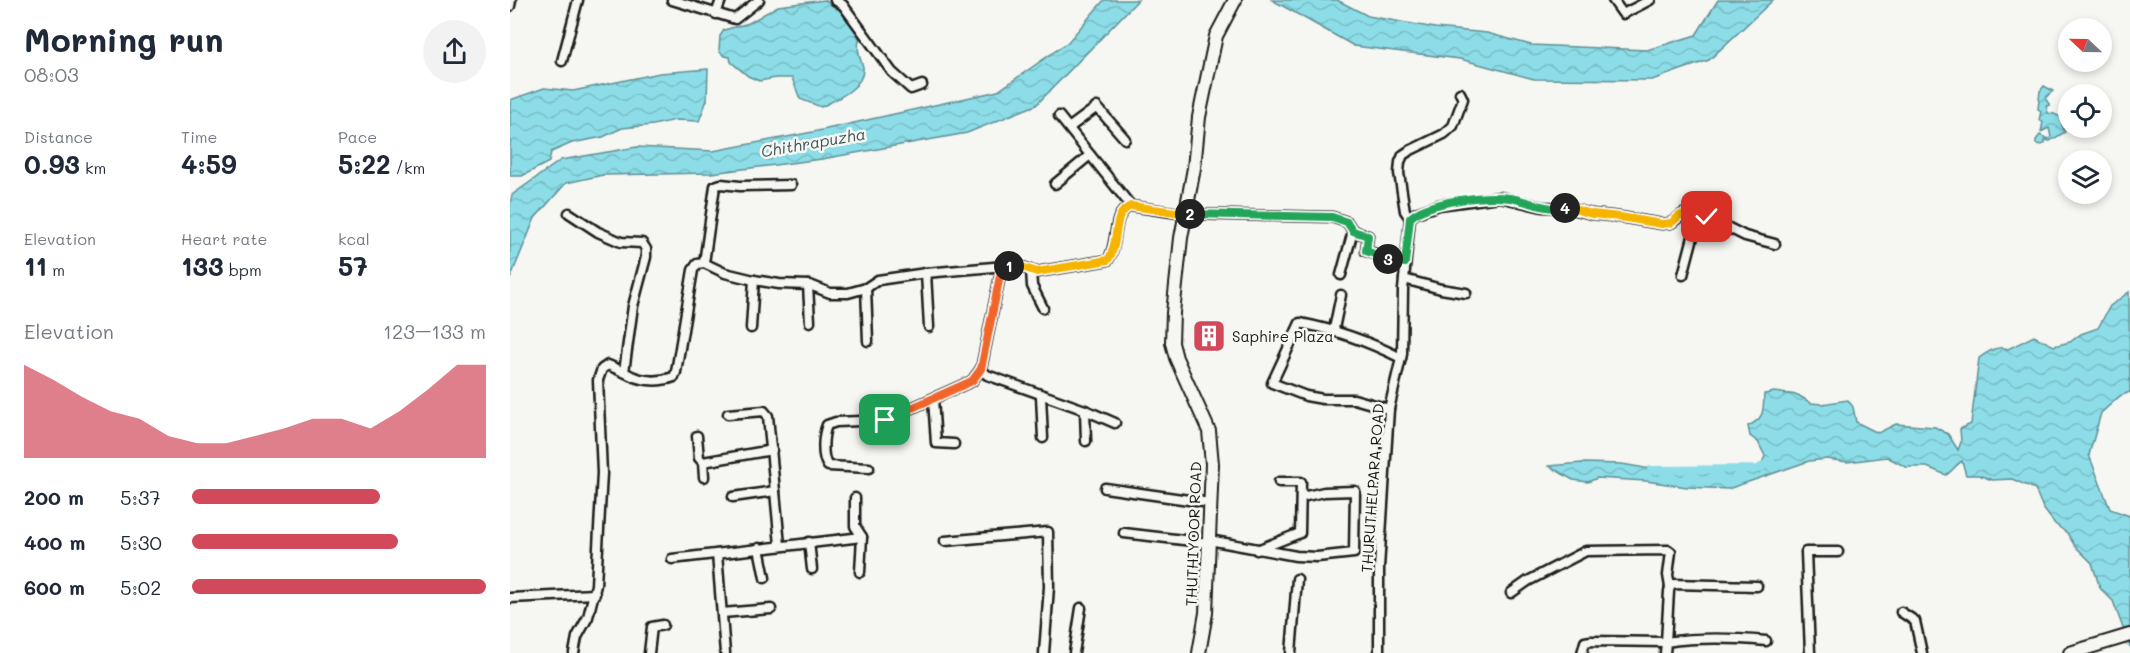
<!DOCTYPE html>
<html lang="en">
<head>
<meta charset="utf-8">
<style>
	body { margin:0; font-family:Mali,sans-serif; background:#f2f2f3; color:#1f2937; height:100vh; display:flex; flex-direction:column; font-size:22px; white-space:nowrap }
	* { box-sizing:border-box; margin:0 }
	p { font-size:20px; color:#747a83 }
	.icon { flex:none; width:33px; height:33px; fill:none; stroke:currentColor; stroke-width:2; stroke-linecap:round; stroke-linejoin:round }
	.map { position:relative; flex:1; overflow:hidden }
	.details { display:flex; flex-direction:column; background:#fff; width:510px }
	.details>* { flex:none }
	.needle { width:39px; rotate:292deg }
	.controls { position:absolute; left:1548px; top:18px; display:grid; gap:12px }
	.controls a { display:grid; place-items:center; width:54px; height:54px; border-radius:50%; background:#fff; box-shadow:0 3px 9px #0003; font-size:30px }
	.pin { position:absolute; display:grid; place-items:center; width:51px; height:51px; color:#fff; margin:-26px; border-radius:12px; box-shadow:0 3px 9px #0006 }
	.km { position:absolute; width:30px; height:30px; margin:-15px; border-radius:50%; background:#222; color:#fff; font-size:16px; line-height:30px; text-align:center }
	.round { display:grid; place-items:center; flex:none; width:63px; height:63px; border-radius:32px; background:#f2f2f3 }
	.headline { display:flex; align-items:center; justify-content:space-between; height:102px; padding:0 24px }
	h1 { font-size:33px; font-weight:700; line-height:45px }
	.figures { display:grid; grid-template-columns:repeat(3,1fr); gap:9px; height:102px; padding:6px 24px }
	.figures div { display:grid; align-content:center }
	.figures b { font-size:26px; font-weight:700 }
	.figures small { font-size:16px; font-weight:400 }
	.figures p { font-size:16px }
	.chart { height:168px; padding:12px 24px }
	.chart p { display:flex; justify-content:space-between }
	.chart svg { width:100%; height:108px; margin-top:6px; fill:#d1495b; opacity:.7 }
	ul { padding:0 24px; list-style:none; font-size:20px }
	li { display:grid; grid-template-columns:96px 72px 1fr; align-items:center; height:45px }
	li i { height:15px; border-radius:8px; background:#d1495b }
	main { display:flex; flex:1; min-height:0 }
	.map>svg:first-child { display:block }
	.water { fill:url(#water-waves); stroke:#5f9096; stroke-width:1.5 }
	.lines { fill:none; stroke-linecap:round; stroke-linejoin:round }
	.canal { stroke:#8cdde7; stroke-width:8 }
	.minor-casing { stroke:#1c1c1c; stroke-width:13 }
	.secondary-casing { stroke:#1c1c1c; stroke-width:16 }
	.minor { stroke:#f6f6f2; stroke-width:8 }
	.secondary { stroke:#f6f6f2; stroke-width:12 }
	.split-1-casing { stroke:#fff; stroke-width:12 }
	.split-2-casing { stroke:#fff; stroke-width:12 }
	.split-3-casing { stroke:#fff; stroke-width:12 }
	.split-4-casing { stroke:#fff; stroke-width:12 }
	.split-5-casing { stroke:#fff; stroke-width:12 }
	.split-1 { stroke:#f0652b; stroke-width:8 }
	.split-2 { stroke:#f5b400; stroke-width:8 }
	.split-3 { stroke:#22a559; stroke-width:8 }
	.split-4 { stroke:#22a559; stroke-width:8 }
	.split-5 { stroke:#f5b400; stroke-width:8 }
	.labels { text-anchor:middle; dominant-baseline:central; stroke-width:5; stroke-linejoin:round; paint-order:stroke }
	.poi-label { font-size:15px; fill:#1c1c1c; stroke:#f6f6f2; text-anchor:start }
	.street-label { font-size:15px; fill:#1c1c1c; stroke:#f6f6f2 }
	.water-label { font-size:16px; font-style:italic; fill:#3e5659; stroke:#f6f6f2 }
</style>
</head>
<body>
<main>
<section class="details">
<div class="headline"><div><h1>Morning run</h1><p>08:03</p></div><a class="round"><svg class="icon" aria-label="share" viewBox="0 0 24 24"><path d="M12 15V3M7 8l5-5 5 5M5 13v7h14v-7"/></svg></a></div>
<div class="figures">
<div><p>Distance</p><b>0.93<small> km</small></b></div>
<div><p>Time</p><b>4:59</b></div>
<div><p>Pace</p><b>5:22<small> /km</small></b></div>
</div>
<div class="figures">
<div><p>Elevation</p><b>11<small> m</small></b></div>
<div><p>Heart rate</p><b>133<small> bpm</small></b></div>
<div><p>kcal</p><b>57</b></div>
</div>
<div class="chart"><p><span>Elevation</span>123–133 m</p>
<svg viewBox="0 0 160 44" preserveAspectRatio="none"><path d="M0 44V6L10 12L20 19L30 25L40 28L50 35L60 38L70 38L80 35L90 32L100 28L110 28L120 32L130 25L140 16L150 6L160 6V44z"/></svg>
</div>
<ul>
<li><b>200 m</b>5:37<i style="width:64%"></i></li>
<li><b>400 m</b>5:30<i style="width:70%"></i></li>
<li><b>600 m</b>5:02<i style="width:100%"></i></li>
</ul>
</section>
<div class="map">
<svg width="1620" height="653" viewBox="0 0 1620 653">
	<defs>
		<pattern id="water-waves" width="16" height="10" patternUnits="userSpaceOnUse" patternTransform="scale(1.5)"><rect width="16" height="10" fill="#8cdde7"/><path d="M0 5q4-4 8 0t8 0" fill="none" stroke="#78bdc6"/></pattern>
	</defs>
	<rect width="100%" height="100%" fill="#f6f6f2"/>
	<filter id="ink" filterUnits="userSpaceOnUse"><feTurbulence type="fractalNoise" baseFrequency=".0167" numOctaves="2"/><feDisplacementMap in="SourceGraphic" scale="12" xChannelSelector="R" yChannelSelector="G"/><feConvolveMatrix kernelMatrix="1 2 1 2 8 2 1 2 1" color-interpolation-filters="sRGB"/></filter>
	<g filter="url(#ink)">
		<g class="water">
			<path d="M 315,0 L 334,13 L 350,34 C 349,41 347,47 349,53 C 349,58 352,62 353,67 C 355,88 325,100 311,107 L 290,99 L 282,78 L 266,78 L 249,81 L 238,76 L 221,62 L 220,57 L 214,56 L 209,51 L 210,36 L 214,30 L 239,23 L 268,6 Z"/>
			<path d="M 594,0 L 628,0 L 526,105 L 457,133 L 312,159 L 201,173 L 93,175 L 56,183 L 25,218 L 0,279 L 0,204 L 2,195 L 51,160 L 127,147 L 203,151 L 303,132 L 488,91 L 558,42 Z"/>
			<path d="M 762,0 L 827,0 L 858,16 L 925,28 L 977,33 L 1021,45 L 1137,50 L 1186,35 L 1208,0 L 1263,0 L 1199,60 L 1142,80 L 1024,79 L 950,59 L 844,46 Z"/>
			<path d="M 198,69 L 197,100 L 189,121 L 165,120 L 143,125 L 112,128 L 93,137 L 62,143 L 41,152 L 39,162 L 12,176 L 0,176 L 0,100 L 34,88 L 63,91 L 150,73 Z"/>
			<path d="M 1534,86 L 1543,91 L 1537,96 L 1536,100 L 1540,105 L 1536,106 L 1538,113 L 1544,114 L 1553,118 L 1552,126 L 1555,132 L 1540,141 L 1535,140 L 1535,143 L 1532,145 L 1526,144 L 1526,140 L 1530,135 L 1538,139 L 1541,137 L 1539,128 L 1531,132 L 1533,122 L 1529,120 L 1531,111 L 1528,109 L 1530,91 Z"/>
			<path d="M 1619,292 L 1620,392 L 1610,396 L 1591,413 L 1579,455 L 1600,509 L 1620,516 L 1620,647 L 1603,601 L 1590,588 L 1582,563 L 1565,546 L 1557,533 L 1545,524 L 1533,508 L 1525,489 L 1502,479 L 1482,480 L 1469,475 L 1456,475 L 1452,461 C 1445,465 1443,471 1436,475 L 1417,467 L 1396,467 L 1377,457 L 1337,462 L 1317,459 L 1299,461 L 1218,489 L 1177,487 L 1136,481 L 1087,478 L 1078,482 L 1063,480 L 1039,466 L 1072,463 L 1112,464 L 1152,471 L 1177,472 L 1243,471 L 1249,473 L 1253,469 L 1252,463 L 1255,456 L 1248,442 L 1240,436 L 1238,426 C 1255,418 1253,411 1254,394 L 1264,392 L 1288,395 L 1301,403 L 1312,404 L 1338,400 L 1343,407 L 1346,422 L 1368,433 L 1386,424 L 1425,427 L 1438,434 L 1448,450 L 1451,442 L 1450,429 L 1461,424 L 1469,358 C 1479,351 1487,345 1498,349 L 1524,336 L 1544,346 L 1560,342 L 1571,334 L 1588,328 L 1600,306 Z"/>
		</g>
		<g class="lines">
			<path class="canal" d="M 1141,470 L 1248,469 L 1261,461"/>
			<defs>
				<g id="minor">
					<path d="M 162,0 L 225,19 L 249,0"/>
					<path d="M 325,0 L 333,5 L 382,72 L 401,89 L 412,85"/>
					<path d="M 1103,0 L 1113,14 L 1140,0"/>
					<path d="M 0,6 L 1,0"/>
					<path d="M 206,14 L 211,0"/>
					<path d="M 52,61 L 68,0"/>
					<path d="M 549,116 L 621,206"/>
					<path d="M 560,127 L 587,107 L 615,139"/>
					<path d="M 545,184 L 580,155"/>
					<path d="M 59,213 L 88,232 L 111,242 L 132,243 L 136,249 L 136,257 L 123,306 L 114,372 C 129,381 147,383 164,377 L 166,372 L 183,270 L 187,264 L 194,263 L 215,273 L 244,280 L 269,284 L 300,285 L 320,293 L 338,293 L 356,288 L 368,280 L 416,273 L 506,265 L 527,272 L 598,260 C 610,242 600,214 621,206 L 675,214 L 822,217 L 837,222 L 843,231 L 831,275"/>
					<path d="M 1184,213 L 1197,217 L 1235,236 L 1265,244"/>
					<path d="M 900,218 L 895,211 L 889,173 L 890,162 L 893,155 L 899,151 L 934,134 L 943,126 L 953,99 L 950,93"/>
					<path d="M 843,231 L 858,236 L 856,251 L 895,263"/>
					<path d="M 194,263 L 205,186 L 211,184 L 230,186 L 281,185"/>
					<path d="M 521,270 L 522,286 L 533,308"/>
					<path d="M 416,273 L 419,327"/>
					<path d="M 894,279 L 931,289 L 956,293"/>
					<path d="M 298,285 L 300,322"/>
					<path d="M 356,288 L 358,341"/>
					<path d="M 241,328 L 244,280"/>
					<path d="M 824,329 L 831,295"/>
					<path d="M 471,369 L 477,375 L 575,410 L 576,441"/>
					<path d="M 531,396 L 533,438"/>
					<path d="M 423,399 L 426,443 L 444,444"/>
					<path d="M 879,409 L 844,399 L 813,399 L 796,396 L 762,383 L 790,323 C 826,330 858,341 891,358"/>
					<path d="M 575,410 L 605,423"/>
					<path d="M 218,414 L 254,411 L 258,416 L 270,545"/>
					<path d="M 187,436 L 189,458 L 193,462 L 262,450"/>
					<path d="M 193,462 L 194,477"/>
					<path d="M 359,468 L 318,466 C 311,457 313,435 317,425 L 326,422 L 375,420 L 462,381 L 471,369 L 492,266"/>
					<path d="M 595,488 L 700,503"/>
					<path d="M 223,497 L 265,491"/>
					<path d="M 345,498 L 345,526 L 352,537 L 350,572"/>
					<path d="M 614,533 L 699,543"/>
					<path d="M 699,540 L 786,556 L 807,557 L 844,553 L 845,491 L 814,492 L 792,497"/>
					<path d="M 435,541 L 538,532 L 539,587 L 534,653"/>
					<path d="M 299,542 L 302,569"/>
					<path d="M 249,548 L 255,578"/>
					<path d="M 747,550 L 790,533 L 791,482 L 769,482"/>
					<path d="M 207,554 L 215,653"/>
					<path d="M 162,559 L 352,537"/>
					<path d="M 1001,593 L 1018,581 L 1076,551 L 1158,550 L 1161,552 L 1158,575 L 1160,587"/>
					<path d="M 0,598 L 85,594"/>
					<path d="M 1391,612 L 1405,621 L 1412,653"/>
					<path d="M 212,613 L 261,609"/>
					<path d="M 64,653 L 67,637 L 78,617 L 86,585 L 92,473 L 88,380 L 92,369 L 98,365 L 114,372"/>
					<path d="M 139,653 L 142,627 L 153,625"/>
					<path d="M 564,653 L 571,608"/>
					<path d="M 781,653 L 787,579"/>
					<path d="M 869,653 L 869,568 L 879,409 L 892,354 L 893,290 L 900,218 L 906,213 L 929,205 L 990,197 L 1032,207 L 1058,208 L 1082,214 L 1110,217 L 1152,224 L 1161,223 L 1173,214 L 1179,212 L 1184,213 L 1183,237 L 1173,275"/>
					<path d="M 1072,653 L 1075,642 L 1081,641 L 1156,642 L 1159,591 L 1161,584 L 1247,586"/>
					<path d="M 1155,653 L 1156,642 C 1189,637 1222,638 1256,641"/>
					<path d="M 1300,653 L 1296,552 L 1328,552"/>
				</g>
				<g id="secondary">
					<path d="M 689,653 L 696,613 L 702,464 L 699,431 L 666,358 L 662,343 L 663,313 L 671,238 L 684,168 L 689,117 L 706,36 L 725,0"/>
					<path d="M 1560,653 L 1620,635"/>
				</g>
			</defs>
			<use href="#minor" class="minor-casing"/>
			<use href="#secondary" class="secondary-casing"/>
			<use href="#minor" class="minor"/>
			<use href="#secondary" class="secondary"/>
		</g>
	</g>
	<g class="lines" filter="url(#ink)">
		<defs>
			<path id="split-1" d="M 375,420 L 462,381 L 471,369 L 492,266 L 499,266"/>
			<path id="split-2" d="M 499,266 L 506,265 L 527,272 L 598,260 C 611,242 600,214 621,206 L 680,214"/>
			<path id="split-3" d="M 680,214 L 822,217 L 837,222 L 843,231 L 858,236 L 856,251 L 878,259"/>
			<path id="split-4" d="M 878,259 L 895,263 L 900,218 C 918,201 975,195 1000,198 C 1019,201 1035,210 1055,208"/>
			<path id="split-5" d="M 1055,208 L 1064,209 L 1082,214 L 1110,217 L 1152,224 L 1161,223 L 1169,216 L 1179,212 L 1197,217"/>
		</defs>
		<use href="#split-1" class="split-1-casing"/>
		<use href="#split-2" class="split-2-casing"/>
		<use href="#split-3" class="split-3-casing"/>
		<use href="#split-4" class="split-4-casing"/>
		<use href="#split-5" class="split-5-casing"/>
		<use href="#split-1" class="split-1"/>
		<use href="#split-2" class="split-2"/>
		<use href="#split-3" class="split-3"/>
		<use href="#split-4" class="split-4"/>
		<use href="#split-5" class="split-5"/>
	</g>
	<defs>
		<symbol id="building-square" viewBox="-11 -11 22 22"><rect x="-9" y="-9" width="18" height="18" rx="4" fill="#d1495b" stroke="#f6f6f2"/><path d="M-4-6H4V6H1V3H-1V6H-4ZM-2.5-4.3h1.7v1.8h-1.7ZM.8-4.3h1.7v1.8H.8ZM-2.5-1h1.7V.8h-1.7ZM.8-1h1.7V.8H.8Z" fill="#fff"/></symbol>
	</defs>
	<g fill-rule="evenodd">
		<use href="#building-square" x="680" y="317" width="38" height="38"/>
	</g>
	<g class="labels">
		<g class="poi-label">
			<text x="722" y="336">Saphire Plaza</text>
		</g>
		<g class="street-label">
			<text transform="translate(862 488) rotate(-86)">THURUTHELPARA ROAD</text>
			<text transform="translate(683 534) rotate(-88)">THUTHIYOOR ROAD</text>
		</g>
		<g class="water-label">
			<text transform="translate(303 142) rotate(-10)">Chithrapuzha</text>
		</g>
	</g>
</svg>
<div class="controls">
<a><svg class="needle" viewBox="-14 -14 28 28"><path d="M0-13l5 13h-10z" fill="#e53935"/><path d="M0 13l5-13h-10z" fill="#747a83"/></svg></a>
<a><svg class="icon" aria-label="locate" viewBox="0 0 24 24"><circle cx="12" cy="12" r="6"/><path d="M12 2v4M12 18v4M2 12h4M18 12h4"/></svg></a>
<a><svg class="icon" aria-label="layers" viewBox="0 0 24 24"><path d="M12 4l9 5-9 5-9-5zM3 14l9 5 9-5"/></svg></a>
</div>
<div class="pin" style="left:375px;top:420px;background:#1e9e55"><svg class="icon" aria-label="arrive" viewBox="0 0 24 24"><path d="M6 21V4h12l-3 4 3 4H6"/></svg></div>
<div class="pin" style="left:1197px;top:217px;background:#d93025"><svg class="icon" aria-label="check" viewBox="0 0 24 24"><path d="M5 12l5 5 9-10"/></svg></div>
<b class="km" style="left:499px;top:266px">1</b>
<b class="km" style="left:680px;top:214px">2</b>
<b class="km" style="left:878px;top:259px">3</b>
<b class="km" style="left:1055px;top:208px">4</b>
</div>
</main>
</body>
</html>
